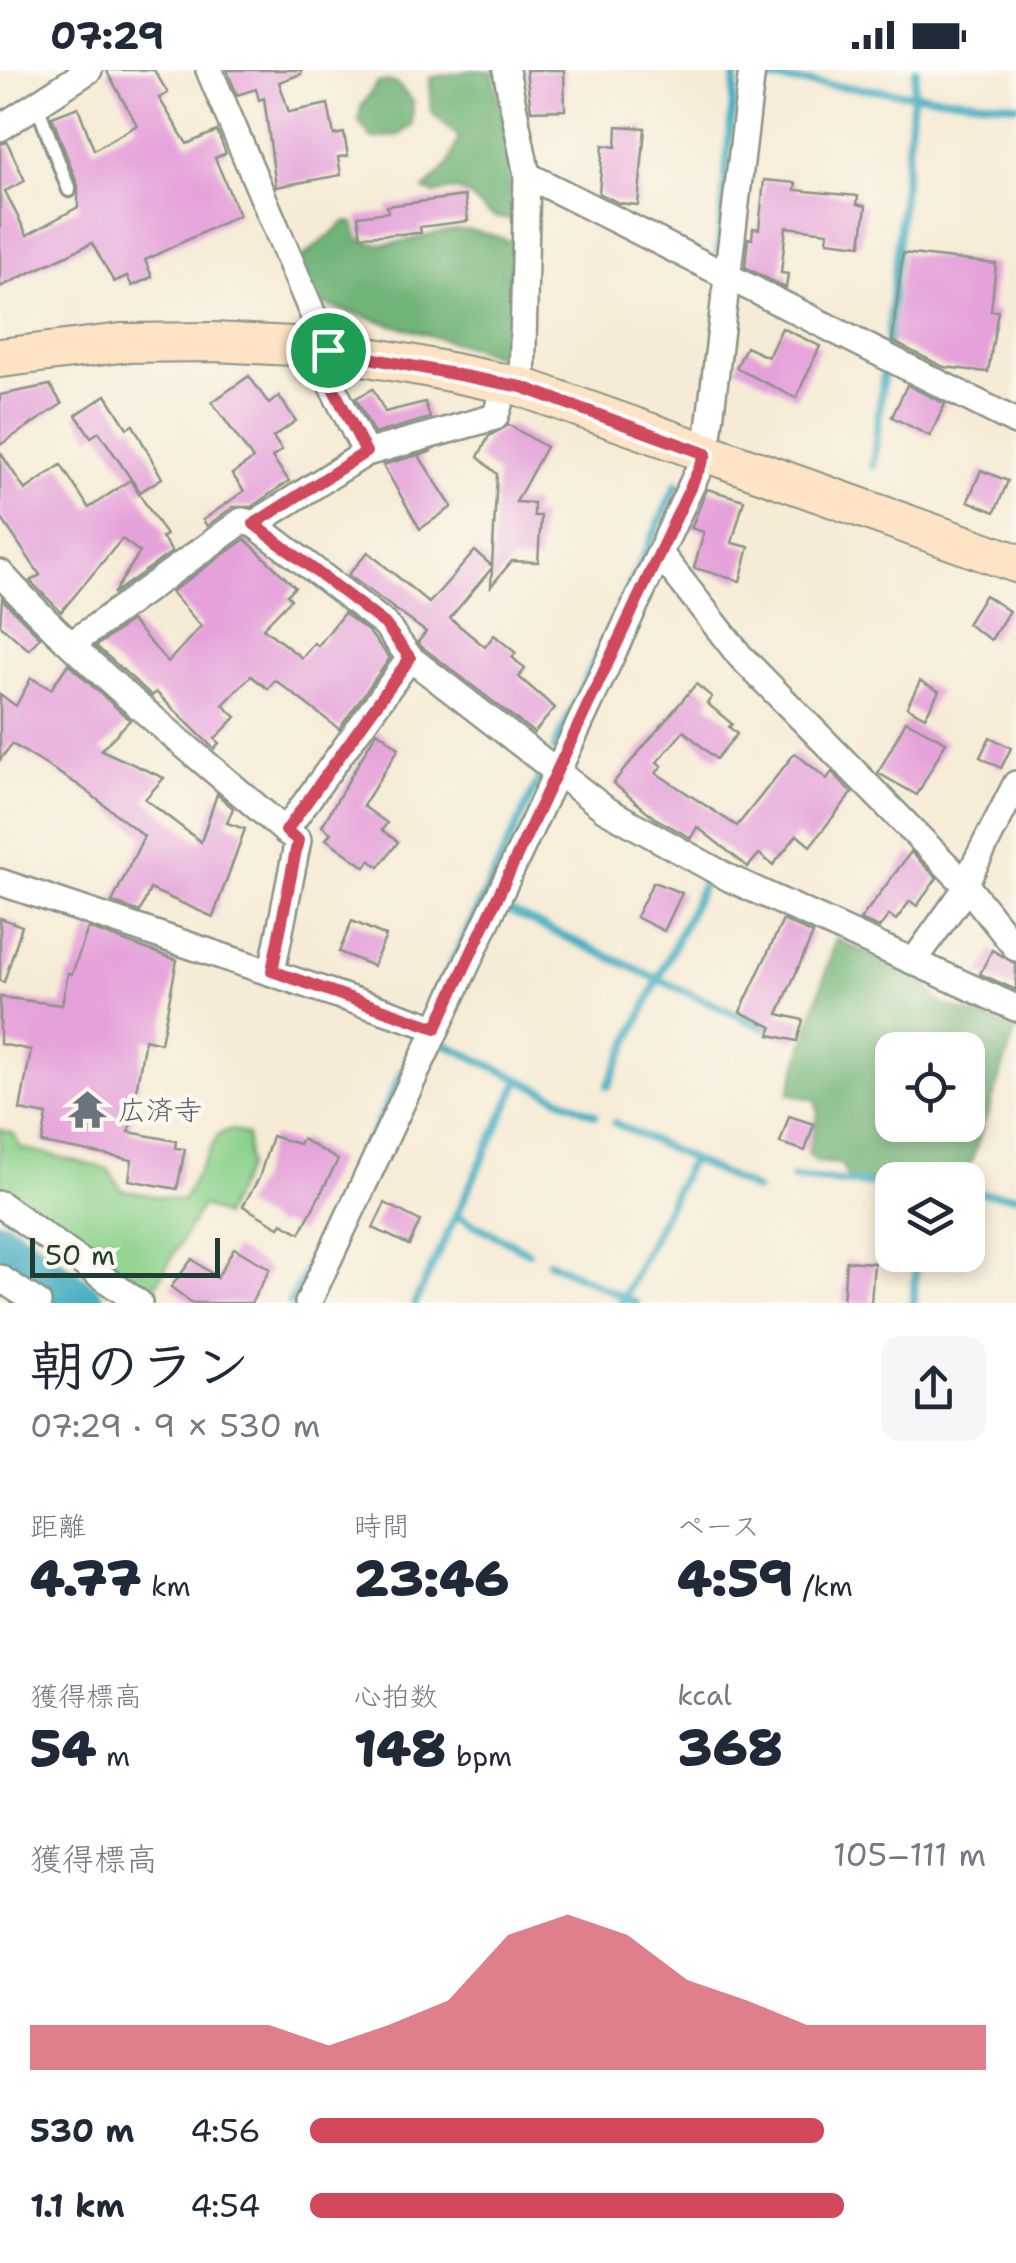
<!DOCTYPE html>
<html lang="ja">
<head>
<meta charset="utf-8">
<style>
	body { margin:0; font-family:"Shantell Sans","Klee One",sans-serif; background:#f6f6f7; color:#1f2937; height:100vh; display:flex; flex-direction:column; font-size:38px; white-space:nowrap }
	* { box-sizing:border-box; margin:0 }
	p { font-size:32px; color:#747a83 }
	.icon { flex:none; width:55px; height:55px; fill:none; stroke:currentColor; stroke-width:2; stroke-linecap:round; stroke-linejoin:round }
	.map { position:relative; height:1233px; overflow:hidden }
	.details { display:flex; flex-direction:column; background:#fff; flex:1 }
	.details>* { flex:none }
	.fabs { position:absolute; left:875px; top:962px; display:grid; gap:20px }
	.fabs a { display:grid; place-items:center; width:110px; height:110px; border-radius:20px; background:#fff; box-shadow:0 5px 15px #0003; font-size:50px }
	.scale { position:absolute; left:30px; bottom:25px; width:190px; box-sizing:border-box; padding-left:10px; border:5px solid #1f3d34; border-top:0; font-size:28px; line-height:35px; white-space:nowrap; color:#1f3d34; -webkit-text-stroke:8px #fbf7ec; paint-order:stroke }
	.pin { position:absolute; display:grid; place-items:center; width:85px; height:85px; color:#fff; margin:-42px; border:5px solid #fff; border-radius:50%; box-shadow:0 2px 10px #0007 }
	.round { display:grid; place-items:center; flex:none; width:105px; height:105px; border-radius:20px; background:#f6f6f7 }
	.headline { display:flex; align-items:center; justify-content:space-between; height:170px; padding:0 30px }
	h1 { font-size:55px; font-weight:800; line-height:75px }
	.metrics { display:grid; grid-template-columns:repeat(3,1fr); gap:15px; height:170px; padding:10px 30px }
	.metrics div { display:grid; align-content:center }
	.metrics b { font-size:50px; font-weight:800 }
	.metrics small { font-size:28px; font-weight:400 }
	.metrics p { font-size:28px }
	.chart { height:280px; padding:20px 30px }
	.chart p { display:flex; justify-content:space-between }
	.chart svg { width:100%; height:180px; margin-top:10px; fill:#d1495b; opacity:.7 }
	ul { padding:0 30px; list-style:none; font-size:32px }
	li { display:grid; grid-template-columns:160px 120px 1fr; align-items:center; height:75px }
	li i { height:25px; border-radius:12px; background:#d1495b }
	.status { display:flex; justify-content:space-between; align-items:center; height:70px; padding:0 50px; background:#fff; direction:ltr }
	.status svg { height:28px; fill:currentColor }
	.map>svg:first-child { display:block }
	.green { fill:#8cd28c; stroke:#568860; stroke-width:2.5 }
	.forest { fill:#71b478; stroke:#487856; stroke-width:2.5; fill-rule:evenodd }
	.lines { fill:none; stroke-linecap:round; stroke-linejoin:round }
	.stream { stroke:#42adc1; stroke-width:8 }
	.river { stroke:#42adc1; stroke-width:45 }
	.building { fill:#e5a2da }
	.service-casing { stroke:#8a9485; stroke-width:18 }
	.minor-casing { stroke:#8a9485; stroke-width:30 }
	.secondary-casing { stroke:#8a9485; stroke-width:42 }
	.service { stroke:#fff; stroke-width:12 }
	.minor { stroke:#fff; stroke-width:25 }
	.secondary { stroke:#fee4c5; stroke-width:38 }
	.route-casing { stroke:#fff; stroke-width:20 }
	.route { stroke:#d1495b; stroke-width:12 }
	.labels { text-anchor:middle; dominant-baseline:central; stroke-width:9; stroke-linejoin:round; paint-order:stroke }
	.worship-label { font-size:28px; fill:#5b616d; stroke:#fbf7ec; text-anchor:start }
</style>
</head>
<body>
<div class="status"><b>07:29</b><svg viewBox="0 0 49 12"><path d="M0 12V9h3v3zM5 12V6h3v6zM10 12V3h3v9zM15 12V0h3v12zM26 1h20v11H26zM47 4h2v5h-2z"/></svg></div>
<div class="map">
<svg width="1016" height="1233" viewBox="0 0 1016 1233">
	<rect width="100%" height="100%" fill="#fbf7ec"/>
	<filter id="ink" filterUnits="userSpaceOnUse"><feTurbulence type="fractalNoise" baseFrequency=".01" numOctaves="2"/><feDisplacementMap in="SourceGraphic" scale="20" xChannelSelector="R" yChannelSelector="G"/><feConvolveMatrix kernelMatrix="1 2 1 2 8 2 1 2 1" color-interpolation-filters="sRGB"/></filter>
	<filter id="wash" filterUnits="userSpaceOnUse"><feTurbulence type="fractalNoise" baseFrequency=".0048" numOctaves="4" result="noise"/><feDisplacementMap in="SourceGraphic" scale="40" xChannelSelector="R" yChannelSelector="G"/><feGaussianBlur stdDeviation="2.25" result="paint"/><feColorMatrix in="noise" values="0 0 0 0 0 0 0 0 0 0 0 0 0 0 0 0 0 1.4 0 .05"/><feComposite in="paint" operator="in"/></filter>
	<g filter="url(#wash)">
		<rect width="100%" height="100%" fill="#f6ebd6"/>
		<path class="green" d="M 0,1059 L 14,1064 L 21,1078 L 108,1099 L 122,1120 L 182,1131 L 218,1065 L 231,1059 L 247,1065 L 248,1096 L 223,1146 L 202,1135 L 148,1229 L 0,1127 Z"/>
		<g class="forest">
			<path d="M 474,0 L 493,2 L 509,77 L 512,149 C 472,151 481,108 434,124 L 424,120 L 449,94 L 459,67 L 431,42 L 430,8 Z"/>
			<path d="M 388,11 L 397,14 L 413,32 L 412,56 L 399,65 L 372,69 L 359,52 L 361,37 L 377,13 Z"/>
			<path d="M 345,152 L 354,153 L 358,168 C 387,185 429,160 460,160 C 481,160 502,168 521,176 L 517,291 L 315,232 L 297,192 Z"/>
			<path d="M 836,869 L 922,909 L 941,934 L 1016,959 L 965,1110 L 849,1111 L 841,1094 L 817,1092 L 808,1084 L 818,1044 L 816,1030 L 789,1023 ZM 892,980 L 968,980 L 968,1055 L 892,1055 Z"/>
		</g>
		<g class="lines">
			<g class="stream">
				<path d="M 770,9 L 1016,35"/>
				<path d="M 718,182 L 736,0"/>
				<path d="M 887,276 L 916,0"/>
				<path d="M 873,396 L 884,299"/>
				<path d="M 554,679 L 677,414"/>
				<path d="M 509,841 L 765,958"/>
				<path d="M 434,931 L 539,709"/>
				<path d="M 447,975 L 595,1045"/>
				<path d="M 608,1016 L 705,810"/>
				<path d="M 615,1053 L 756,1120"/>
				<path d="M 793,1108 L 892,1116"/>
				<path d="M 968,1122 L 1016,1126"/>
				<path d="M 456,1145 L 528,1182"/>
				<path d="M 549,1192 L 636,1233"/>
				<path d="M 290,1233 L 411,985"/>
				<path d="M 415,1233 L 520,1009"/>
				<path d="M 621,1233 L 691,1089"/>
				<path d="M 913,1233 L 917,1185"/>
			</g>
			<path class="river" d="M 0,1173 L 83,1233"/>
		</g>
		<g id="blocks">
			<g class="building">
				<path d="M 106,0 L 154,0 L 168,23 L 159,28 L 187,74 L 217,61 L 226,83 L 215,88 L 239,145 L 145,190 L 152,207 L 132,216 L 127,206 L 114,212 L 92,173 L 0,217 L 0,74 L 7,72 L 25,111 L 5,121 L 27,165 L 78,137 L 78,116 L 52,47 L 78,37 L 94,80 L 137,55 Z"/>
				<path d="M 227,0 L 301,0 L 301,4 L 279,12 L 289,42 L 328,34 L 334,65 L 344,63 L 348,86 L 338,87 L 341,105 L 276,117 L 264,28 L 259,30 L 256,19 L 237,25 Z"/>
				<path d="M 526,0 L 564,0 L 565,40 L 531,41 Z"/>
				<path d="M 617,56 L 645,58 L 638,135 L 619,133 L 599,123 L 603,75 L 616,77 Z"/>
				<path d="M 764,110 L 796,113 L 795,120 L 858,126 L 857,134 L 866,136 L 861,175 L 827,171 L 828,162 L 786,157 L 781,203 L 788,204 L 786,218 L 745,197 L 748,168 L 752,169 L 753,158 L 759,159 Z"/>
				<path d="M 465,126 L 468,151 L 420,157 L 421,163 L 361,166 L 358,146 L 388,142 L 387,136 Z"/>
				<path d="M 903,183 L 996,194 L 991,241 L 998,241 L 988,302 L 944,297 L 892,271 Z"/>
				<path d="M 782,258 L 820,276 L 796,328 L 736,298 L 746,277 L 768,287 Z"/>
				<path d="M 249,306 L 269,334 L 279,326 L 296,351 L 273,367 L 282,380 L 272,387 L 289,411 L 251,437 L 233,437 L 207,456 L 203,450 L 244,421 L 232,404 L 253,389 L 212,332 Z"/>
				<path d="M 50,315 L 62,334 L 0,375 L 0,325 Z"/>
				<path d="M 907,315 L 945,334 L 930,366 L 892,347 Z"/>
				<path d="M 373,319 L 385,342 L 425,332 L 430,348 L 374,364 L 356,328 Z"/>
				<path d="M 106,325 L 127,358 L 133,355 L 162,408 L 140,422 L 99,362 L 91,367 L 76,345 Z"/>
				<path d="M 509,355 L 546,377 L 516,432 L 534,433 L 534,446 L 541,446 L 538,492 L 512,491 L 491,516 L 492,498 L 450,548 L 485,577 L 494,565 L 516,583 L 512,587 L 525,599 L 519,607 L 555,638 L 534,663 L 422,577 L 418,572 L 426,562 L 348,505 L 368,482 L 429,533 L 475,481 L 492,496 L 497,404 L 478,387 L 489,366 Z"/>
				<path d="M 432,381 L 419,386 L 452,437 L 420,459 L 383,395 Z"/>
				<path d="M 0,382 L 25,420 L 61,395 L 89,438 L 130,410 L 166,465 L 162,467 L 172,482 L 113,524 L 140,482 L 122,469 L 61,542 L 30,511 L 40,505 L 0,446 Z"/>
				<path d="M 981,400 L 1008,411 L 995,442 L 968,431 Z"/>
				<path d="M 707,419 L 744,430 L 732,473 L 749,477 L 740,511 L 694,498 L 704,462 L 691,458 Z"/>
				<path d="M 245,469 L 295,517 L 287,525 L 291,529 L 263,558 L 302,588 L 314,573 L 318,576 L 344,543 L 368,561 L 390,588 L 339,659 L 275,610 L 268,619 L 251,606 L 223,635 L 236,647 L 215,669 L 219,673 L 214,679 L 156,622 L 152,626 L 96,576 L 131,551 L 168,592 L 201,556 L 171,522 Z"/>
				<path d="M 985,525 L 1009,541 L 991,570 L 967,554 Z"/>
				<path d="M 2,529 L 40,567 L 29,580 L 0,555 Z"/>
				<path d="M 68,594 L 130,650 L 101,680 L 164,708 L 145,729 L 201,772 L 217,724 L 233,738 L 227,753 L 245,759 L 213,847 L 150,819 L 140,842 L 112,832 L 144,766 L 80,716 L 12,674 L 0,690 L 0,624 L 16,636 L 31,608 L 51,619 Z"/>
				<path d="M 920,611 L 939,621 L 925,647 L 907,637 Z"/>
				<path d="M 696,614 L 712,627 L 707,633 L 732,654 L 729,657 L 737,664 L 716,689 L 684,661 L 657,692 L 662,696 L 656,703 L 737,756 L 795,683 L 827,709 L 832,702 L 852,723 L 810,776 L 797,765 L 773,795 L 759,784 L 748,797 L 697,757 L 691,768 L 655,748 L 613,713 Z"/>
				<path d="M 906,651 L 946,672 L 917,725 L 878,703 Z"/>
				<path d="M 377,661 L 399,678 L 363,736 L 387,753 L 382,760 L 398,772 L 379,797 L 370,790 L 365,797 L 326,769 L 331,763 L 322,756 Z"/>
				<path d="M 990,667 L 1011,678 L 1001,698 L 980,687 Z"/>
				<path d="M 911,782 L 937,808 L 917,836 L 910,831 L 896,850 L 889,845 L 879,858 L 860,850 Z"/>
				<path d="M 653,812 L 682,823 L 664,861 L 636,847 Z"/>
				<path d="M 0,848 L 22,856 L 4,912 L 0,911 Z"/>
				<path d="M 783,850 L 813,864 L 778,944 L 803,950 L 797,971 L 770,965 L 772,957 L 740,942 Z"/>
				<path d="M 352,851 L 386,866 L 373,896 L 339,882 Z"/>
				<path d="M 88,858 L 177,890 L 161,973 L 145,969 L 129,1062 L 176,1071 L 175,1078 L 185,1079 L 177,1119 L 129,1110 L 132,1090 L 42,1073 L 47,1045 L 20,1040 L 31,980 L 0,974 L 0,927 L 62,935 L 68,903 L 72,904 Z"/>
				<path d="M 992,880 L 1016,894 L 1016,920 L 980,904 Z"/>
				<path d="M 789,1046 L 814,1054 L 805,1081 L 780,1073 Z"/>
				<path d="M 272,1066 L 299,1074 L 302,1069 L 338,1090 L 300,1163 L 282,1153 L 279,1157 L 243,1136 L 259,1108 Z"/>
				<path d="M 385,1133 L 420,1151 L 409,1175 L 373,1158 Z"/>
				<path d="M 234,1178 L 270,1199 L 251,1233 L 192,1233 L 171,1217 L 192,1189 L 217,1208 Z"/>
				<path d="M 846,1191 L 874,1193 L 871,1233 L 843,1233 Z"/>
			</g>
		</g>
	</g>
	<g filter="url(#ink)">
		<use href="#blocks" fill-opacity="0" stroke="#8a9485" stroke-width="2.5"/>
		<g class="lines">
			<defs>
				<path id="service" d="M 37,35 L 69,120"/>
				<g id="minor">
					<path d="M 209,0 L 328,280"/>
					<path d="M 506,0 L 527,105 L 522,317"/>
					<path d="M 0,58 L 89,0"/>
					<path d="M 527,105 L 1016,352"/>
					<path d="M 312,277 L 366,383 L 254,454 L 385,554 L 410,588 L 605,739 L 729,808 L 1016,938"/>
					<path d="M 366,383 L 495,347 L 506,314"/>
					<path d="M 661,485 L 740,586 L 965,814 L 1016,878"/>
					<path d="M 0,503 C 86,597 189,678 285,761 L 410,588"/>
					<path d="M 73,573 L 242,451 L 254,454"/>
					<path d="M 0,812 L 436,958"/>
					<path d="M 965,814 L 1016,714"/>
					<path d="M 914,891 L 967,817"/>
					<path d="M 272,901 L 298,770 L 285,761"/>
					<path d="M 0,1134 L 139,1233"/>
					<path d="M 0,1208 L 38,1233"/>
					<path d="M 308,1233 L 706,384 L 752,0"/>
				</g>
				<path id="secondary" d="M 0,288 L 121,273 L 214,272 L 312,277 L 420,296 L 522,317 L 1016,493"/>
			</defs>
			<use href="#service" class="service-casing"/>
			<use href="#minor" class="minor-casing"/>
			<use href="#secondary" class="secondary-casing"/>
			<use href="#service" class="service"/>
			<use href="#minor" class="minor"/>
			<use href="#secondary" class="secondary"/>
		</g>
	</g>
	<g class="lines" filter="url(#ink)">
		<defs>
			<path id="route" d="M 312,277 L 522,317 L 706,384 L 436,958 L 272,901 L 298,770 L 286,761 L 410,588 L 385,554 L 254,454 L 366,382 Z"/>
		</defs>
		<use href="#route" class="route-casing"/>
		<use href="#route" class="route"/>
	</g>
	<defs>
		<symbol id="temple-bare" viewBox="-9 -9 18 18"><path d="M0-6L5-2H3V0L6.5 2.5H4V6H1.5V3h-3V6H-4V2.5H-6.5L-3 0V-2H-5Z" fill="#6b7280" stroke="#fbf7ec" stroke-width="2.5" paint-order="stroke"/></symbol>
	</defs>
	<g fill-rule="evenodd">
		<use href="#temple-bare" x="60" y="1012" width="55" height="55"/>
	</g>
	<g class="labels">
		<g class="worship-label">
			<text x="118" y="1040">広済寺</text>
		</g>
	</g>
</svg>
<div class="fabs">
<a><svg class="icon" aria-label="locate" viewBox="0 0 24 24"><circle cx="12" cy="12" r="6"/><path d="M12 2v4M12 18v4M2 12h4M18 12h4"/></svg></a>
<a><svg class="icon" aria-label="layers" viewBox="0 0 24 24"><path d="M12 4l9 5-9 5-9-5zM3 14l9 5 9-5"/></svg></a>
</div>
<div class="scale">50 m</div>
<div class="pin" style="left:328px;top:280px;background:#1e9e55"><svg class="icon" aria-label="arrive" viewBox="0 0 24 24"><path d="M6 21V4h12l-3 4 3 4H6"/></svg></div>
</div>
<section class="details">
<div class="headline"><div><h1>朝のラン</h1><p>07:29 · 9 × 530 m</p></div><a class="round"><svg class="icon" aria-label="share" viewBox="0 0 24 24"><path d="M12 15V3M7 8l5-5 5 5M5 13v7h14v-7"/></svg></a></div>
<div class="metrics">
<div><p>距離</p><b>4.77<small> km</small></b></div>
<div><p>時間</p><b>23:46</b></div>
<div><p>ペース</p><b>4:59<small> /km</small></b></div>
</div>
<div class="metrics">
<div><p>獲得標高</p><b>54<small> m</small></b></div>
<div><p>心拍数</p><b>148<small> bpm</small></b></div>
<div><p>kcal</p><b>368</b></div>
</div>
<div class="chart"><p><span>獲得標高</span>105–111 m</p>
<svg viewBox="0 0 160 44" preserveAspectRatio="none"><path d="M0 44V33L10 33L20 33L30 33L40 33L50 38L60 33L70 27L80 11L90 6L100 11L110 22L120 27L130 33L140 33L150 33L160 33V44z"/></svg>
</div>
<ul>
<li><b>530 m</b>4:56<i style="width:76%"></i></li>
<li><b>1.1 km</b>4:54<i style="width:79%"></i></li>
</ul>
</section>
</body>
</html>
